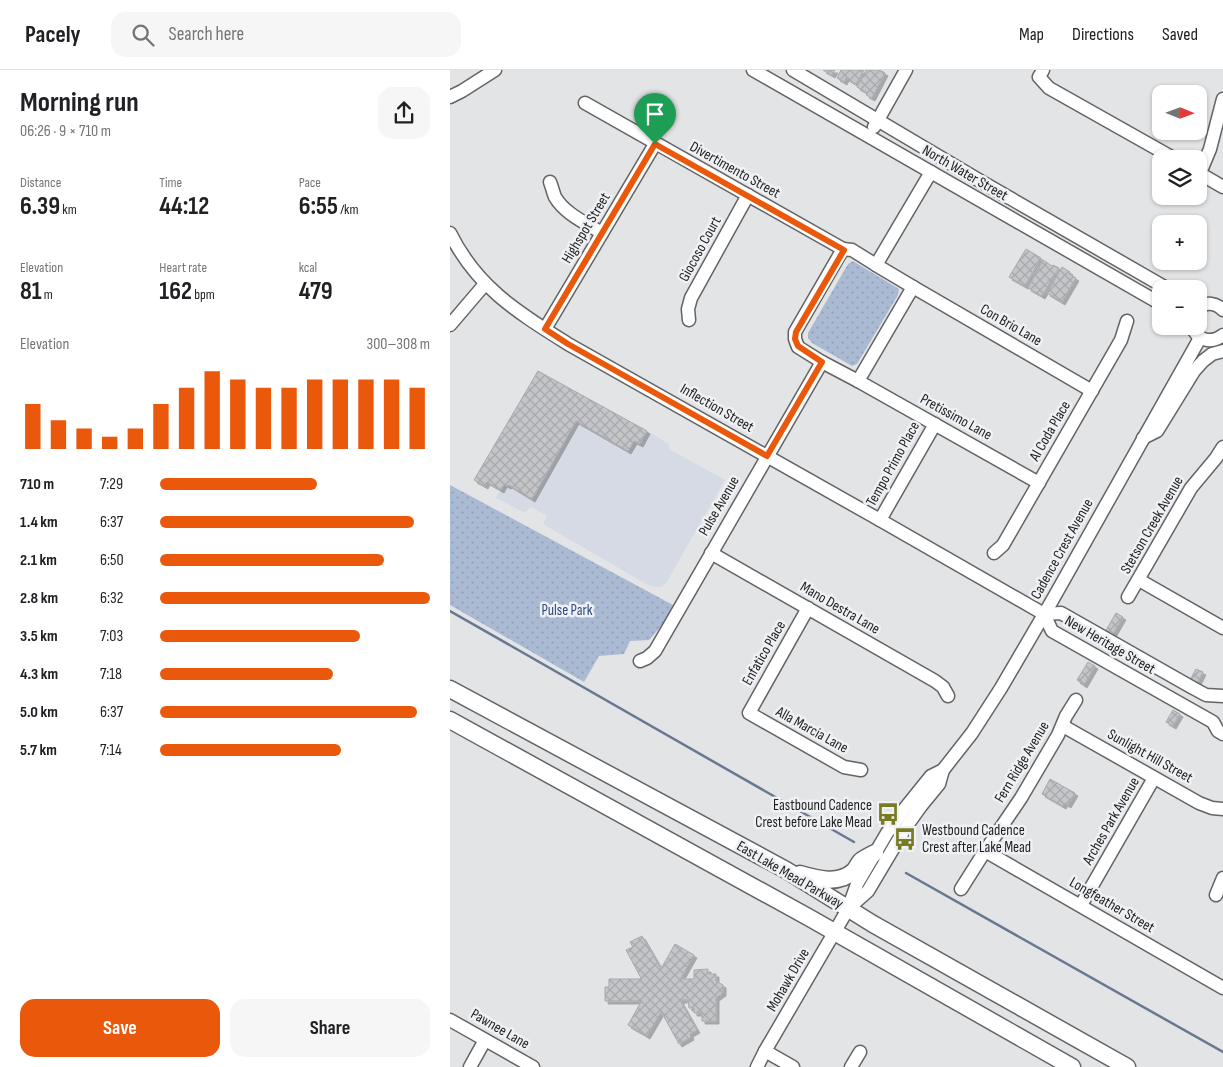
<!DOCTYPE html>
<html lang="en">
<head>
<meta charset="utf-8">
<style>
	body { margin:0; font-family:"Sofia Sans Condensed",sans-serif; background:#f6f6f6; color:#202124; height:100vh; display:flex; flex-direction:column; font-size:19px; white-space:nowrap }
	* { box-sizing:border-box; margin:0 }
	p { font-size:16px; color:#757577 }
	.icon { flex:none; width:28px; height:28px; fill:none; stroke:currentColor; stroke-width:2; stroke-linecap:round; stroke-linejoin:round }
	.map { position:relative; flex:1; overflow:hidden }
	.side { display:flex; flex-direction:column; background:#fff; width:450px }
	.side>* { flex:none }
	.needle { width:32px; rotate:91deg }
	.buttons { position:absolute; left:702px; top:15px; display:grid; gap:10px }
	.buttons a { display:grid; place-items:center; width:55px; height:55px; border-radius:10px; background:#fff; box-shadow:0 1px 4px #0004; font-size:25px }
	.pin { position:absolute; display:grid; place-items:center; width:42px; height:42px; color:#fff; margin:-51px -21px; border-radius:50% 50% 50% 0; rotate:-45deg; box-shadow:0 0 5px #0007 }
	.pin .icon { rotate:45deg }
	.round { display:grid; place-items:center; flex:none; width:52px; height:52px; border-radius:15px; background:#f6f6f6 }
	.overview { display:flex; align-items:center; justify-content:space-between; height:85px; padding:0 20px }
	h1 { font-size:28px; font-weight:700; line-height:38px }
	.stats { display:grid; grid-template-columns:repeat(3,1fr); gap:8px; height:85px; padding:5px 20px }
	.stats div { display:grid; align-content:center }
	.stats b { font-size:25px; font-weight:700 }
	.stats small { font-size:14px; font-weight:400 }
	.stats p { font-size:14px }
	.chart { height:140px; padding:10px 20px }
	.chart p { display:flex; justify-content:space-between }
	.chart svg { width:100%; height:90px; margin-top:5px; stroke:#ea580c; stroke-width:6 }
	.cta { display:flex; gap:10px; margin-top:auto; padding:10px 20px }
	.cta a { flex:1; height:58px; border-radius:15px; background:#ea580c; color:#fff; font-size:20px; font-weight:700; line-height:58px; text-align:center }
	.cta a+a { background:#f6f6f6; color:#202124 }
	ul { padding:0 20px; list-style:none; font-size:16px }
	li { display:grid; grid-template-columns:80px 60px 1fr; align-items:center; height:38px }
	li i { height:12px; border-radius:6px; background:#ea580c }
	header { display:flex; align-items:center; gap:30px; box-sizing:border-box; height:70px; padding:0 25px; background:#fff; border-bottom:1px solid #e0e0e0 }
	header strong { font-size:24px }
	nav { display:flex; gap:28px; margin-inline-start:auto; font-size:18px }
	.search { width:350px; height:45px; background:#f6f6f6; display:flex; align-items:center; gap:12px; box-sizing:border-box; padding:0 18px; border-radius:15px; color:#757577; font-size:19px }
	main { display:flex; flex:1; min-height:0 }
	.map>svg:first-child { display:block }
	.built { fill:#d5dae4 }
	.park { fill:url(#park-dots) }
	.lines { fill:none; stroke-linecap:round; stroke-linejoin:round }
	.stream { stroke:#697891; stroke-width:2.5 }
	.building { fill:url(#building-cross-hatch); stroke:#a7a9ac; filter:url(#shadow) }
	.minor-casing { stroke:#636466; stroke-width:15 }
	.major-casing { stroke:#636466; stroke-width:19 }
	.minor { stroke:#fff; stroke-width:12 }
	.major { stroke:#fff; stroke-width:16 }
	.route-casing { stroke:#fff; stroke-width:10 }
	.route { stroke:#ea580c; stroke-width:6 }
	.labels { text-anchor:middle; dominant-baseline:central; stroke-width:5; stroke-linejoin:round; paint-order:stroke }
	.street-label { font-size:15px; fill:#1f1f20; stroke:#eff1f4 }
	.park-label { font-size:15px; fill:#2e4b7b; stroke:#eff1f4 }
	.poi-label { font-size:15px; fill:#1f1f20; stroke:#eff1f4; text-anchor:end }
</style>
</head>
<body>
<header>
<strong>Pacely</strong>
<div class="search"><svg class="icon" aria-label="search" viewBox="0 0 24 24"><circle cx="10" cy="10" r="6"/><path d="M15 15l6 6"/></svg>Search here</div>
<nav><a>Map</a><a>Directions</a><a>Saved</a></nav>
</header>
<main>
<section class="side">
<div class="overview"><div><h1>Morning run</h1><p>06:26 · 9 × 710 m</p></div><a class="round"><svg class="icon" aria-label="share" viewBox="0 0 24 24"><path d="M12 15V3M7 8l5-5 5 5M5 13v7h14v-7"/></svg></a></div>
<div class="stats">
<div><p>Distance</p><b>6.39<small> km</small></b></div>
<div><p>Time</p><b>44:12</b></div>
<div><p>Pace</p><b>6:55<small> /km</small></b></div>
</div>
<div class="stats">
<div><p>Elevation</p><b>81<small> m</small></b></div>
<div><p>Heart rate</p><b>162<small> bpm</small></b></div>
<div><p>kcal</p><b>479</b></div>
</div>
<div class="chart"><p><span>Elevation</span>300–308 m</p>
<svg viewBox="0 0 160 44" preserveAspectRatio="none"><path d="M5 44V22M15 44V30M25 44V34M35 44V38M45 44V34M55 44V22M65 44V14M75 44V6M85 44V10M95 44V14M105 44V14M115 44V10M125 44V10M135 44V10M145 44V10M155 44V14"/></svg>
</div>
<ul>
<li><b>710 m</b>7:29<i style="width:58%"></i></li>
<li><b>1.4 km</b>6:37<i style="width:94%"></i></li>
<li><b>2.1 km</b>6:50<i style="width:83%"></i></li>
<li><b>2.8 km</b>6:32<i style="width:100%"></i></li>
<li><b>3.5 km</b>7:03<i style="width:74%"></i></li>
<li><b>4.3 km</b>7:18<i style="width:64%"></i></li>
<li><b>5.0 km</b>6:37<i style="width:95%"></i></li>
<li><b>5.7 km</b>7:14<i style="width:67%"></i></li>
</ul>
<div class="cta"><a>Save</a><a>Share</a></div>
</section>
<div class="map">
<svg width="773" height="997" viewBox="0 0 773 997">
	<defs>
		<pattern id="park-dots" width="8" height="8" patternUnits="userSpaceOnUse" patternTransform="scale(1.25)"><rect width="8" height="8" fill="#abbad3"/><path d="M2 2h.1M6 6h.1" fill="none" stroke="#939fb5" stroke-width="1.8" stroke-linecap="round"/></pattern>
		<pattern id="building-cross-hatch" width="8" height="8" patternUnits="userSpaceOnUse" patternTransform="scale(1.25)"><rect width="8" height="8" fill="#c4c5c8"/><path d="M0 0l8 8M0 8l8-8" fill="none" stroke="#a8a9ac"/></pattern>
		<filter id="shadow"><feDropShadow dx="3" dy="3" stdDeviation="0" flood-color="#0004"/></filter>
	</defs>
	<rect width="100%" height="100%" fill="#e2e4e6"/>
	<path class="built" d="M 126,351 L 178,381 L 184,371 L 190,373 L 197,361 L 219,374 L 219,379 L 275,410 L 216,513 L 212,517 L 206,517 L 198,515 L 93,454 L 97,446 L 81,437 L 75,442 L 71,441 L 46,428 L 54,414 L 82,428 Z"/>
	<g class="park">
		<path d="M 403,191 L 449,219 L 448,225 L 407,294 L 402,296 L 362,273 L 358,268 L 358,263 L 398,194 Z"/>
		<path d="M 0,415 L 223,535 L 213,554 L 199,570 L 180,571 L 174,584 L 149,586 L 134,612 L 0,535 Z"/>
	</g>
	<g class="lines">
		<g class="stream">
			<path d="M 0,541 L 404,772"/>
			<path d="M 456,803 L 773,982"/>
		</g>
	</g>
	<g class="building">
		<path d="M 373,0 L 385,0 L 382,5 Z"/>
		<path d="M 391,0 L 414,0 L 406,14 L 396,8 L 394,12 L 387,8 Z"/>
		<path d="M 416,0 L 430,0 L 435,3 L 422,28 L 416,25 L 418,23 L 407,17 Z"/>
		<path d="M 576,179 L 591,188 L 575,216 L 559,207 Z"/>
		<path d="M 593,190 L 602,196 L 603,195 L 609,198 L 592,226 L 578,218 Z"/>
		<path d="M 612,197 L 620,202 L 619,204 L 626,208 L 612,232 L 597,223 Z"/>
		<path d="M 88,301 L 197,361 L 190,374 L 184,371 L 178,381 L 126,351 L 82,429 L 59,415 L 58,416 L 54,414 L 51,420 L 37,412 L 35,416 L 24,410 Z"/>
		<path d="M 666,543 L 673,547 L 662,566 L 655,562 Z"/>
		<path d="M 638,592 L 645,596 L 634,615 L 627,610 Z"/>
		<path d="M 746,599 L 753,602 L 747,614 L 740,610 Z"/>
		<path d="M 723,640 L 730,644 L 723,656 L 716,652 Z"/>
		<path d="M 600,709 L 625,723 L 618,735 L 615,733 L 613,736 L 592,724 Z"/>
		<path d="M 192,866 L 210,897 L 212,897 L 225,874 L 244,885 L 231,908 L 231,909 L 244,909 L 244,900 L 258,899 L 258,904 L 266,904 L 266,911 L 273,915 L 273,923 L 266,928 L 266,951 L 252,951 L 252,943 L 244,943 L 244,938 L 239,938 L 238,930 L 231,930 L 231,932 L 247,960 L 240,964 L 241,967 L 229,974 L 212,943 L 211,942 L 197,966 L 178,955 L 191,932 L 190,931 L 155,931 L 155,917 L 159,917 L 159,909 L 191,909 L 191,908 L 176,880 L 183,877 L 180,872 Z"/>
	</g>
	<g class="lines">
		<defs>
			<g id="minor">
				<path d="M 303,0 L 711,234"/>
				<path d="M 343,0 L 532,112 L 718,219"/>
				<path d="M 593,0 L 589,7 L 599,18 L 725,89"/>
				<path d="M 0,27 L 12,21 L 45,0"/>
				<path d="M 135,33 L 393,179"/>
				<path d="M 424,57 L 456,0"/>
				<path d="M 749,103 L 773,117"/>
				<path d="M 750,103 L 760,79 L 773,29"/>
				<path d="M 100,112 C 102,117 103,122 105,127 C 115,144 136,153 152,163"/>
				<path d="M 0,163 C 27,218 69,243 118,274 L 430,450 L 594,544"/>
				<path d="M 463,217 L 642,321"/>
				<path d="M 749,237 C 757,232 766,233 773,240"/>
				<path d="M 239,250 L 238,239 L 241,228 L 298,125"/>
				<path d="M 0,255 L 35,214"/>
				<path d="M 742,256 C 747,271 761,274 773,265"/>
				<path d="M 95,259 L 205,74"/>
				<path d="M 372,292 L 408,311 L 463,217 L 426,195"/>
				<path d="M 408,311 L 589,413"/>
				<path d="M 693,368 L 707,361 L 744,301 L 753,291 L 762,284 L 773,281"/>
				<path d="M 430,450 L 485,354"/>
				<path d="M 261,483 L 485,611 L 493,617 L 498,626"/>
				<path d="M 544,483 L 553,475 L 671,270 L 677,251"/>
				<path d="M 689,510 L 773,558"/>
				<path d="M 678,527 L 741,418 L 766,388 L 773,377"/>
				<path d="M 358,538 L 299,643 L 394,697 L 411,700"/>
				<path d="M 594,544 L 602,561 L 763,652 L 768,661 L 773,664"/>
				<path d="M 594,544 L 611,543 L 743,618 L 756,625 L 773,626"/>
				<path d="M 190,591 L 197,588 L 205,581 L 372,292 L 348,277 L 345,269 L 345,262 L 393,179 L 402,180 L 426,195 L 481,102"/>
				<path d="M 613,656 L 749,733 L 762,738 L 773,739"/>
				<path d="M 535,781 L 773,918"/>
				<path d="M 511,819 L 535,781 L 571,728 L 608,665 L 616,646 L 626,630"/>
				<path d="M 766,825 L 773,808"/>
				<path d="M 631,835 L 704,708"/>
				<path d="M 400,837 L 418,821 L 456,757 L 471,736 L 489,714 L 493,700"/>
				<path d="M 0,950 L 83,997"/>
				<path d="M 315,981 L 343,997"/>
				<path d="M 20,997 L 35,970"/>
				<path d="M 307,997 L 315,981 L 384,863 L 398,839 L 407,814 L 437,763 L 456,737 L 481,706 L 493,700 L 522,663 L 551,618 L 603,529 L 750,268"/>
				<path d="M 401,997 L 410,982"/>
			</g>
			<g id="major">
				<path d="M 0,619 L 336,800 L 423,854 L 677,997"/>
				<path d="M 0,650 L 358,847 L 622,997"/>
				<path d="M 350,804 C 367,809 389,815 404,801 C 407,798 408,794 411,791 C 415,788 421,785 425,783"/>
			</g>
		</defs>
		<use href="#minor" class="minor-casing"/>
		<use href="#major" class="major-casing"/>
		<use href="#minor" class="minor"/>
		<use href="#major" class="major"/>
	</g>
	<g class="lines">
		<defs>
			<path id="route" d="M 205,74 L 394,180 L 346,262 L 345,269 L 348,276 L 372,292 L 317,386 L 118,274 L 95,259 Z"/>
		</defs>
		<use href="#route" class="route-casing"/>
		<use href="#route" class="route"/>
	</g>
	<defs>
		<symbol id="bus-bare" viewBox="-9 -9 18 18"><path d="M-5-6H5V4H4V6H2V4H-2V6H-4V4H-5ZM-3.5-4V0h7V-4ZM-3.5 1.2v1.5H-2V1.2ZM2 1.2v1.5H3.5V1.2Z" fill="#797b23" stroke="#eff1f4" stroke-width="2.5" paint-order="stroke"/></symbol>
	</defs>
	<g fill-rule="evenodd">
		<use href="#bus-bare" x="422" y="728" width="32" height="32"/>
		<use href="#bus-bare" x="439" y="753" width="32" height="32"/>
	</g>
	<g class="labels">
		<g class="street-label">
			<text transform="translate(285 100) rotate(29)">Divertimento Street</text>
			<text transform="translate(515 103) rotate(30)">North Water Street</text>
			<text transform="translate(136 158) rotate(-59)">Highspot Street</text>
			<text transform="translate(250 179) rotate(-61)">Giocoso Court</text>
			<text transform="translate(561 255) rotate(30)">Con Brio Lane</text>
			<text transform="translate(267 338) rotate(30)">Inflection Street</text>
			<text transform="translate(506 347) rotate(29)">Pretissimo Lane</text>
			<text transform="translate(600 361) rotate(-60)">Al Coda Place</text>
			<text transform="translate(443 394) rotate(-61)">Tempo Primo Place</text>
			<text transform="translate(269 436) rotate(-60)">Pulse Avenue</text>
			<text transform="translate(702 455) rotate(-60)">Stetson Creek Avenue</text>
			<text transform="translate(612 479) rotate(-61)">Cadence Crest Avenue</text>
			<text transform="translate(390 538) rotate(30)">Mano Destra Lane</text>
			<text transform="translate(660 575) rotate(30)">New Heritage Street</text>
			<text transform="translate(314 583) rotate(-60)">Enfatico Place</text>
			<text transform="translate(362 660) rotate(29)">Alla Marcia Lane</text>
			<text transform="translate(700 686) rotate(29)">Sunlight Hill Street</text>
			<text transform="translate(572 692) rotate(-59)">Fern Ridge Avenue</text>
			<text transform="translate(661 751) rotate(-60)">Arches Park Avenue</text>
			<text transform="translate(340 805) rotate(30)">East Lake Mead Parkway</text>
			<text transform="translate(662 835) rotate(30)">Longfeather Street</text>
			<text transform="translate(338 910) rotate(-60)">Mohawk Drive</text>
			<text transform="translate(50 959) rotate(30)">Pawnee Lane</text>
		</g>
		<g class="park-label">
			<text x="117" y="540">Pulse Park</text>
		</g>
		<g class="poi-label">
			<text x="422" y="735">Eastbound Cadence<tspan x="422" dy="17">Crest before Lake Mead</tspan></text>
			<text x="472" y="760" text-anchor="start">Westbound Cadence<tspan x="472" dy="17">Crest after Lake Mead</tspan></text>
		</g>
	</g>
</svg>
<div class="buttons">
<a><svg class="needle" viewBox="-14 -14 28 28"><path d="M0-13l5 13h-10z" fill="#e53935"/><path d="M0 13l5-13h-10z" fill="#757577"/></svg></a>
<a><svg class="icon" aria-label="layers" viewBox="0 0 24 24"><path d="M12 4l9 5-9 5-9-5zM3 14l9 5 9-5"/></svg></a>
<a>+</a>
<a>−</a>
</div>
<div class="pin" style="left:205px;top:74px;background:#1e9e55"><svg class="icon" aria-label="arrive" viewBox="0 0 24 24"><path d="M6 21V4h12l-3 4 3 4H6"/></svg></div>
</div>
</main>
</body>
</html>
